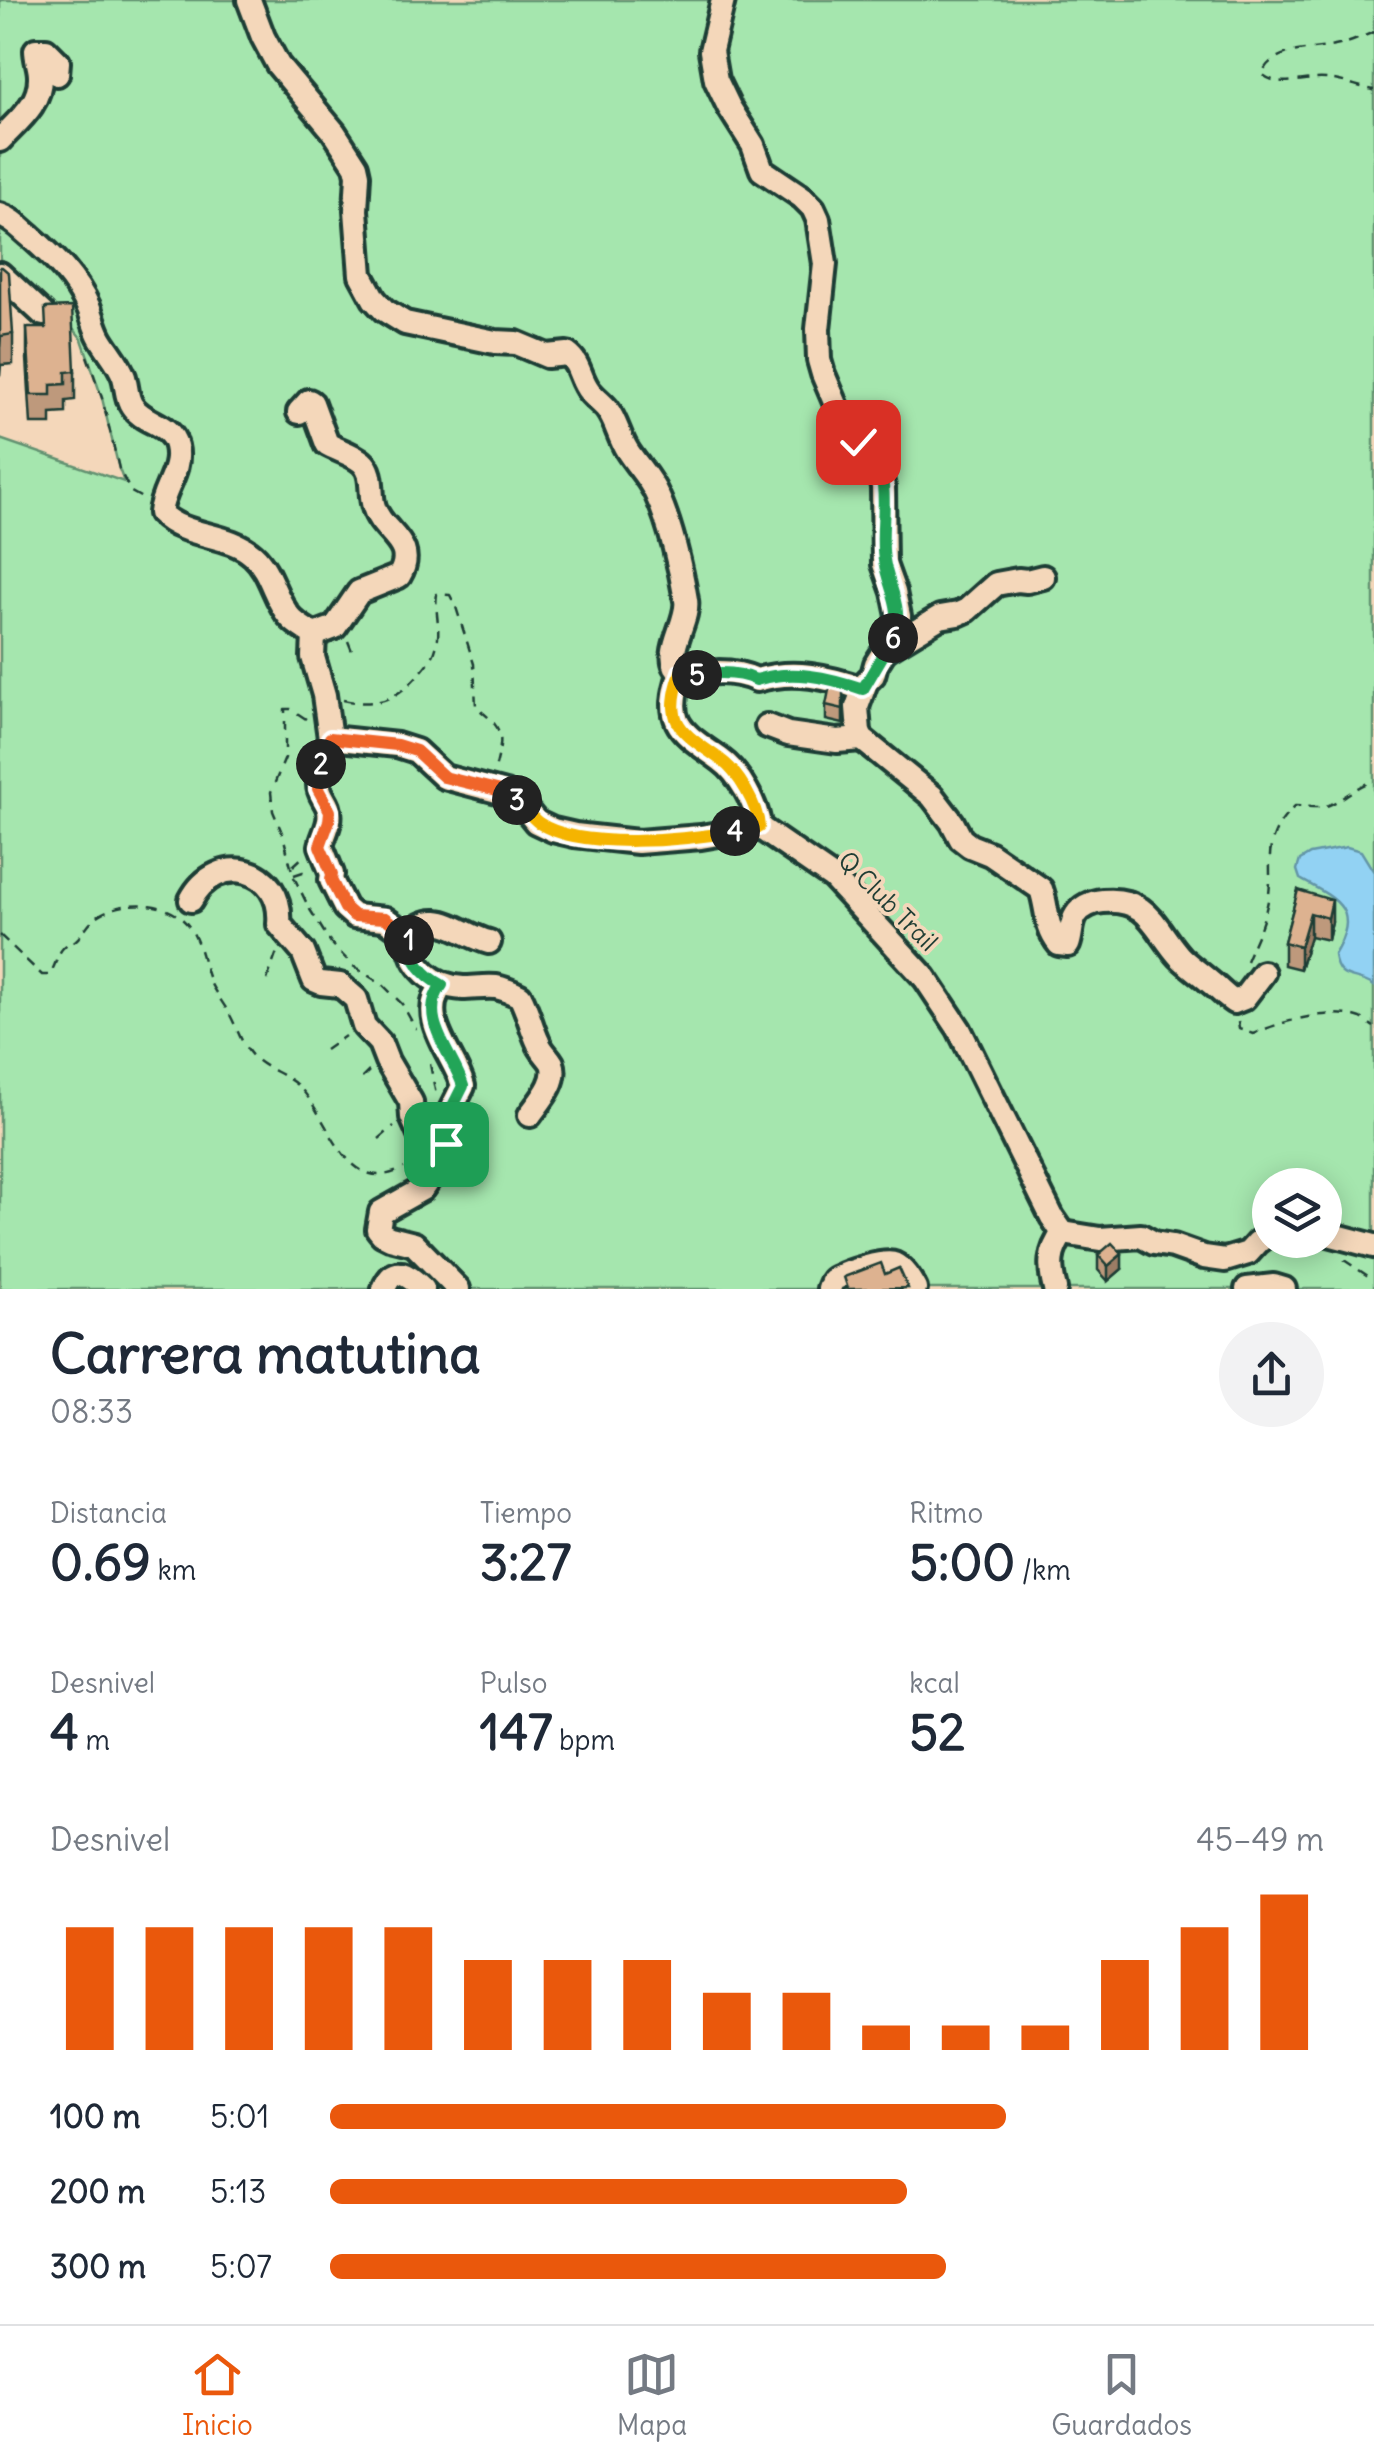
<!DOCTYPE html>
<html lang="es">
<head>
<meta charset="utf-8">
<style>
	body { margin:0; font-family:Delius,sans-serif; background:#f2f2f3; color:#1f2937; height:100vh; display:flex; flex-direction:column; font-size:38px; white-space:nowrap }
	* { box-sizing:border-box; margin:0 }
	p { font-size:32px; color:#747a83 }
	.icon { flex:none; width:55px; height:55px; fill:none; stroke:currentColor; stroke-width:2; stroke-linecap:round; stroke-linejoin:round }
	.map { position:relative; height:1289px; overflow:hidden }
	.side { display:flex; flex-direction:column; background:#fff; flex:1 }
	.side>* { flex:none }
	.buttons { position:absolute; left:1252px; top:1168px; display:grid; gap:20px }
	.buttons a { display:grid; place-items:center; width:90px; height:90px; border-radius:50%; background:#fff; box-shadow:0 5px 25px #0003; font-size:50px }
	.pin { position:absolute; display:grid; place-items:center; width:85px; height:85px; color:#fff; margin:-42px; border-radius:20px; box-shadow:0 5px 15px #0006 }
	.km { position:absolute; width:50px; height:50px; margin:-25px; border-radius:50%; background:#222; color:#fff; font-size:28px; line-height:50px; text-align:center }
	.round { display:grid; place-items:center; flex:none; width:105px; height:105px; border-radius:52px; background:#f2f2f3 }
	.overview { display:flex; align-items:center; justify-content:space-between; height:170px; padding:0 50px }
	h1 { font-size:55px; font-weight:700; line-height:75px }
	.stats { display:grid; grid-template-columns:repeat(3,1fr); gap:15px; height:170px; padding:10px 50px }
	.stats div { display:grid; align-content:center }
	.stats b { font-size:50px; font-weight:700 }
	.stats small { font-size:28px; font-weight:400 }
	.stats p { font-size:28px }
	.chart { height:280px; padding:20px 50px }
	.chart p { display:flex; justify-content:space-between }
	.chart svg { width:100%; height:180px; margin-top:10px; stroke:#ea580c; stroke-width:6 }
	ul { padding:0 50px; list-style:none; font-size:32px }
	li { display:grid; grid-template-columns:160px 120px 1fr; align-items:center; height:75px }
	li i { height:25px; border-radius:12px; background:#ea580c }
	.menu { display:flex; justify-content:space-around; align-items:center; height:140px; border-top:2px solid #e0e1e3; background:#fff; font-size:28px; color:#747a83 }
	.menu a { display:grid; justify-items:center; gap:5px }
	.menu .active { color:#ea580c }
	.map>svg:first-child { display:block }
	.green { fill:#a5e6ae; stroke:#629271; stroke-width:2.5; fill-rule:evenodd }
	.water { fill:#92d2f3; stroke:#6496a7; stroke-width:2.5 }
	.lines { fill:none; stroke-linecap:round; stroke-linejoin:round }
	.minor-casing { stroke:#1f3d34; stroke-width:30 }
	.path { stroke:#1f3d34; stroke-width:2.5; stroke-dasharray:10 8; stroke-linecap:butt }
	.minor { stroke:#f4d7ba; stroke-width:22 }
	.wall { fill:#be997c; stroke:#1f3d34; stroke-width:2.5 }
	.shaded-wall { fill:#9b7d65; stroke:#1f3d34; stroke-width:2.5 }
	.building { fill:#ddb290; stroke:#1f3d34; stroke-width:2.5 }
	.split-1-casing { stroke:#fff; stroke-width:20 }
	.split-2-casing { stroke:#fff; stroke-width:20 }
	.split-3-casing { stroke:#fff; stroke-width:20 }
	.split-4-casing { stroke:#fff; stroke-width:20 }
	.split-5-casing { stroke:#fff; stroke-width:20 }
	.split-6-casing { stroke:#fff; stroke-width:20 }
	.split-7-casing { stroke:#fff; stroke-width:20 }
	.split-1 { stroke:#22a559; stroke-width:12 }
	.split-2 { stroke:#f0652b; stroke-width:12 }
	.split-3 { stroke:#f0652b; stroke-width:12 }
	.split-4 { stroke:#f5b400; stroke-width:12 }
	.split-5 { stroke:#f5b400; stroke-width:12 }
	.split-6 { stroke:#22a559; stroke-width:12 }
	.split-7 { stroke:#22a559; stroke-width:12 }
	.labels { text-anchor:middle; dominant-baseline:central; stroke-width:8; stroke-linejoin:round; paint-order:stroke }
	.street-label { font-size:25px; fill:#1f3d34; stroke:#f4d7ba }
</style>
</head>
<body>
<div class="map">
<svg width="1374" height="1289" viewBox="0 0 1374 1289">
	<rect width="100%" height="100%" fill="#f4d7ba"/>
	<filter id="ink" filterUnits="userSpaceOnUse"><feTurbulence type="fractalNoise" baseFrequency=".01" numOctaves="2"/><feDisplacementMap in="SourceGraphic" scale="20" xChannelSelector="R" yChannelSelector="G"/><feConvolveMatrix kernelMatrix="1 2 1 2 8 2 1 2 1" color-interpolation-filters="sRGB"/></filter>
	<g filter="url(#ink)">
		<path class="green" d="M 0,0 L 1374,0 L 1374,1289 L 0,1289 L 0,439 L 124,482 L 119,469 L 102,398 L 82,339 L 73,328 L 43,314 L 0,274 ZM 1270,1185 L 1325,1185 L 1325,1240 L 1270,1240 Z"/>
		<path class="water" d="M 1347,847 L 1361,851 L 1374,872 L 1374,986 C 1355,973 1338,984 1334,955 C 1361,910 1339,900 1300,879 L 1297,870 L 1300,860 L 1310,854 Z"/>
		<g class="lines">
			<defs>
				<g id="minor">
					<path d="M 249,0 L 263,37 L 278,65 L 334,132 L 356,166 L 358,175 L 356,210 L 361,275 L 374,299 L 384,310 L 405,323 L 495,342 L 516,343 L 547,356 L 567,354 C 581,364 579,379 590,392 C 595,398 602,403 607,409 C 616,421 619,437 627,450 C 637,466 650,478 657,495 C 670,523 681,569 686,600 C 690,621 660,657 681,672 C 692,680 707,672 719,672 C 731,672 746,675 757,680 C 793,669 828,677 863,689"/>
					<path d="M 723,0 L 711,51 L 716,80 L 729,107 L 753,145 L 762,170 L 802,197 L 813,208 L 818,219 L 825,264 L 818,329 L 819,360 L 823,374 L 840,414 L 880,474 L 883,487 L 884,564 L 894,592 L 899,616 L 895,634 L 876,664 L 873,675 L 866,682 L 857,707 L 859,732 L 862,739 L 932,796 L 952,822 L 961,839 L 970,846 L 990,854 L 1041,889 C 1048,909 1045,927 1059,944 L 1068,945 C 1072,935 1070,924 1076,915 C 1082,906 1092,902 1103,901 C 1149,897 1154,928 1180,957 C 1189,966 1200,973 1210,982 C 1219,989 1225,996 1234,1002 L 1244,998 L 1263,973"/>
					<path d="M 0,140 C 17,121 41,105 40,76 C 40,67 36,59 36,50 L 46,50 L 58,62 L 57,74"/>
					<path d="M 0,215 C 13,219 21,229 31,237 C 55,258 76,279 89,308 C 93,318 95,328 100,337 C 107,350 119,362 124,377 C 127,387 126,397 132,406 C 144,424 171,423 176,446 C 182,471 162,489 160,513 C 184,538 227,532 253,555 C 271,571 274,598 289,616 C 295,624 305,629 314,635 L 313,657 L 324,695 L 330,738"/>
					<path d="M 0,274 L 43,314"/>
					<path d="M 299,412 L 309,401 L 312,403 L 327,444 C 337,450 353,454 362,462 C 375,473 369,493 374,507 C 381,533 419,543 399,576 L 359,592 L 335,627 L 314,635"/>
					<path d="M 887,649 L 940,617 L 958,614 L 967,610 L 996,584 L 1018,580 L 1027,581 L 1043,577"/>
					<path d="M 681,671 C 663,725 681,731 721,760 C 738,772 758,806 759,827"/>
					<path d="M 767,726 L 788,734 L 837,741 L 862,739"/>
					<path d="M 191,900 C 217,850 284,867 279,924 L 303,952 L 314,980 L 321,983 L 340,985 L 356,999 L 364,1026 L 380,1043 L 387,1061 L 411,1102 L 412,1117 L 425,1146 L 425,1182"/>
					<path d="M 409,936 L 385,919 L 354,916 L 345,908 L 331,880 L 332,874 L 321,846 C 324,833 333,821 328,807 C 325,799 319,794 319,785 C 319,769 326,754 330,738 L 397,745 L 416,751 L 444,777 L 505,793 L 519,801 L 536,822 L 553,830 L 575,835 L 638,842 L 701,837 L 759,827 L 833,878 L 925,978 L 959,1029 L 1052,1217 L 1063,1233"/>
					<path d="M 489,942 C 459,934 435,905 409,936 C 410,967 433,986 463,988 C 474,988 485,986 496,987 C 505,989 512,992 520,996 C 528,1011 531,1027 538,1042 C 541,1051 548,1056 552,1063 C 559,1081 540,1101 530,1115"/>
					<path d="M 442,985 C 416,1019 455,1055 463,1086 L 450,1112 L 446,1144 L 438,1166 L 422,1189 L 381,1212 L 378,1229 L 382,1234 L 390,1238 L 414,1244 L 458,1289"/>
					<path d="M 1063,1233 L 1100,1239 L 1141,1236 L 1154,1243 L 1173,1246 L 1204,1257 L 1225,1260 L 1248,1253 L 1258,1242 L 1270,1233"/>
					<path d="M 1325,1233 L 1374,1246"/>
					<path d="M 384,1289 C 394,1263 409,1275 423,1289"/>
					<path d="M 829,1289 C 832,1282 831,1280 839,1277 C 848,1272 885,1260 894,1264 C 903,1268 910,1280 915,1289"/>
					<path d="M 1055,1289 C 1049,1267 1049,1252 1063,1233"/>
					<path d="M 1247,1289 L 1274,1286 L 1284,1289"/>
				</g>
			</defs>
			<use href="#minor" class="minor-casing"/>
			<g class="path">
				<path d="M 1374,32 C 1364,36 1354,41 1343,44 C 1317,52 1273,45 1262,74 C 1278,89 1305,77 1326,79 C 1342,80 1358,87 1374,90"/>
				<path d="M 87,356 L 102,398 L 119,469 L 131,492 L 142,498"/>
				<path d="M 839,450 C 833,459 833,468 840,475 L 845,476 L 853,472"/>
				<path d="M 348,641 L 354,656"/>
				<path d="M 343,700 C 378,707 396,700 419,674 C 426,667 434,657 436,648 C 442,629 434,611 437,594 L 450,595 L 456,607 L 474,664 L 476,707 C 506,730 503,736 495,770"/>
				<path d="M 306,719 L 291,709 L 285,709 L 285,758 L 271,792 L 273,811 L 283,835 L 293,875 L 309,908 L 331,943 L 353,966 L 383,985 L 402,1004 L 416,1029"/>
				<path d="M 293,866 L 305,855"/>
				<path d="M 294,875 L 303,872 L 310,875"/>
				<path d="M 0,935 L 42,975 L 49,975 C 56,966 56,956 63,948 C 73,938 65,949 76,940 C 84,933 87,923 96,917 C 124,898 173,899 192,931 C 201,947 203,965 210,982 C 215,993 224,1004 230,1015 C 236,1026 240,1039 247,1049 C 259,1068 281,1071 297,1085 C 330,1114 343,1200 404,1168"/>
				<path d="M 1246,961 C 1253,944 1262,927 1266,909 C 1278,865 1255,845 1295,806 C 1306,806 1319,809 1329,805 C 1345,798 1356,786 1374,781"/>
				<path d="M 267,980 L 277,952"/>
				<path d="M 1238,1022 L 1239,1029 L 1253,1034 C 1280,1022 1331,1007 1361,1018 C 1363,1019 1372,1026 1374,1027"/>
				<path d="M 325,1050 L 345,1036"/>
				<path d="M 430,1064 L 436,1095"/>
				<path d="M 362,1078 L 369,1071"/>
				<path d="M 379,1139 L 394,1126"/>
				<path d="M 1286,1246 L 1317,1252"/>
				<path d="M 1344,1260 L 1374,1280"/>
			</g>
			<use href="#minor" class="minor"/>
		</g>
		<g class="wall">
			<path d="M 0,267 L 13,334 L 13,364 L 1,365 L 0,376 Z"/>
			<path d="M 27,328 L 75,371 L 75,400 L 66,401 L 66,413 L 51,414 L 51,424 L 31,424 L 27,358 Z"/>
			<path d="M 843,688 L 843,724 L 826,720 L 826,705 Z"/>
			<path d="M 1298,890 L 1332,922 L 1328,940 L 1310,936 L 1300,969 L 1284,965 L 1284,942 Z"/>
			<path d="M 1098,1255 L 1122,1269 L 1108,1281 L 1098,1270 Z"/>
		</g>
		<g class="shaded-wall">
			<path d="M 1332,900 L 1332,922 L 1328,940 L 1328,918 Z"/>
			<path d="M 1310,913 L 1310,936 L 1300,969 L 1300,947 Z"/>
			<path d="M 1122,1254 L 1122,1269 L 1108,1281 L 1108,1266 Z"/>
		</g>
		<g class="building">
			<path d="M 0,267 L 2,267 L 9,273 L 13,334 L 1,336 L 0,347 Z"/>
			<path d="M 72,307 L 75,371 L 66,372 L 66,384 L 51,385 L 51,395 L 31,395 L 27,328 L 46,328 L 45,308 Z"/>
			<path d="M 830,685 L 843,688 L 843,709 L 826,705 Z"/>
			<path d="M 1298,890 L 1332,900 L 1328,918 L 1310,913 L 1300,947 L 1284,942 Z"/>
			<path d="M 1112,1243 L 1122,1254 L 1108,1266 L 1098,1255 Z"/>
			<path d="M 881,1263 L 885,1274 L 899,1268 L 908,1288 L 848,1289 L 844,1277 Z"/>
		</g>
	</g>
	<g class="lines" filter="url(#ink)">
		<defs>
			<path id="split-1" d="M 409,940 C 412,961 423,975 442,985 C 416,1018 454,1055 463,1086 L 450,1112 L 446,1144"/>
			<path id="split-2" d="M 321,764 L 318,789 L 330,811 L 329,821 L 320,846 L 332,874 L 331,880 L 345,908 L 354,916 L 385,918 L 409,936 L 409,940"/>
			<path id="split-3" d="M 321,764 L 326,758 L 330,738 L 397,745 L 416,751 L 444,777 L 505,792 L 517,800"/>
			<path id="split-4" d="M 517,800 C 524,807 531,817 539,823 C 581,851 687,840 735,831"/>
			<path id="split-5" d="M 697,675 L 681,672 C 663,725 681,731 721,760 C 738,772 758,806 759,827 L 735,831"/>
			<path id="split-6" d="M 697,675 C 717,672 738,671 756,680 C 793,669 828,677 863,689 L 893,638"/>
			<path id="split-7" d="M 858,442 L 880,474 L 883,486 C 886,511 880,535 884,560 C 888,588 905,609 893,638"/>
		</defs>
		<use href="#split-1" class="split-1-casing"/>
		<use href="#split-2" class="split-2-casing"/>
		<use href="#split-3" class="split-3-casing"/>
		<use href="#split-4" class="split-4-casing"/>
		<use href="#split-5" class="split-5-casing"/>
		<use href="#split-6" class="split-6-casing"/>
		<use href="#split-7" class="split-7-casing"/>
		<use href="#split-1" class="split-1"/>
		<use href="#split-2" class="split-2"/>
		<use href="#split-3" class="split-3"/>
		<use href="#split-4" class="split-4"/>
		<use href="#split-5" class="split-5"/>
		<use href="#split-6" class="split-6"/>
		<use href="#split-7" class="split-7"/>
	</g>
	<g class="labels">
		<g class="street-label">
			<text transform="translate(888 901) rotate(45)">Q Club Trail</text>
		</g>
	</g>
</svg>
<div class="buttons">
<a><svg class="icon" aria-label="layers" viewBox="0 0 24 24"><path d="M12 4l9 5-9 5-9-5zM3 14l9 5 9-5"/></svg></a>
</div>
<div class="pin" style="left:446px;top:1144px;background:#1e9e55"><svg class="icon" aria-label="arrive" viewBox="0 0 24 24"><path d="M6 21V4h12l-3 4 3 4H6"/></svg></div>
<div class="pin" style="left:858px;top:442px;background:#d93025"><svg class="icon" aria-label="check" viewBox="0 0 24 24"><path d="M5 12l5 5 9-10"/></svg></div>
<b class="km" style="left:409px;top:940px">1</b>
<b class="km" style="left:321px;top:764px">2</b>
<b class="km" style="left:517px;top:800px">3</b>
<b class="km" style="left:735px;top:831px">4</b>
<b class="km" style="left:697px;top:675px">5</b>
<b class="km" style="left:893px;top:638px">6</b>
</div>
<section class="side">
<div class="overview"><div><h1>Carrera matutina</h1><p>08:33</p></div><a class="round"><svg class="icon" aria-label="share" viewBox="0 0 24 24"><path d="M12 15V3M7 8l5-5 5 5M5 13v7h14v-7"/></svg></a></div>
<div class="stats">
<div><p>Distancia</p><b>0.69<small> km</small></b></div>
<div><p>Tiempo</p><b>3:27</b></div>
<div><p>Ritmo</p><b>5:00<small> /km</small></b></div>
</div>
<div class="stats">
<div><p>Desnivel</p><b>4<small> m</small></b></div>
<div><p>Pulso</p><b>147<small> bpm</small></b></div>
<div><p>kcal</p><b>52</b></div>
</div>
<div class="chart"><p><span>Desnivel</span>45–49 m</p>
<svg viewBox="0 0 160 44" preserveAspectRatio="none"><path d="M5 44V14M15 44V14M25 44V14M35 44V14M45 44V14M55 44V22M65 44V22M75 44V22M85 44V30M95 44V30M105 44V38M115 44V38M125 44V38M135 44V22M145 44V14M155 44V6"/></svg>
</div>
<ul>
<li><b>100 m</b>5:01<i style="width:68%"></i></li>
<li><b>200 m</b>5:13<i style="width:58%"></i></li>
<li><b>300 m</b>5:07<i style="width:62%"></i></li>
</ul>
</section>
<nav class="menu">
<a class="active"><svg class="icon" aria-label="home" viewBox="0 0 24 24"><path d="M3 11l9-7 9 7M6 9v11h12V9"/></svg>Inicio</a>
<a><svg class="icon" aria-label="map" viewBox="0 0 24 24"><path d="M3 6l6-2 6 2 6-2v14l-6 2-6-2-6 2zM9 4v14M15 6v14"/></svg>Mapa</a>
<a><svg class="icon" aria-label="saved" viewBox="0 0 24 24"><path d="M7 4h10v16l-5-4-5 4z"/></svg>Guardados</a>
</nav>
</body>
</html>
